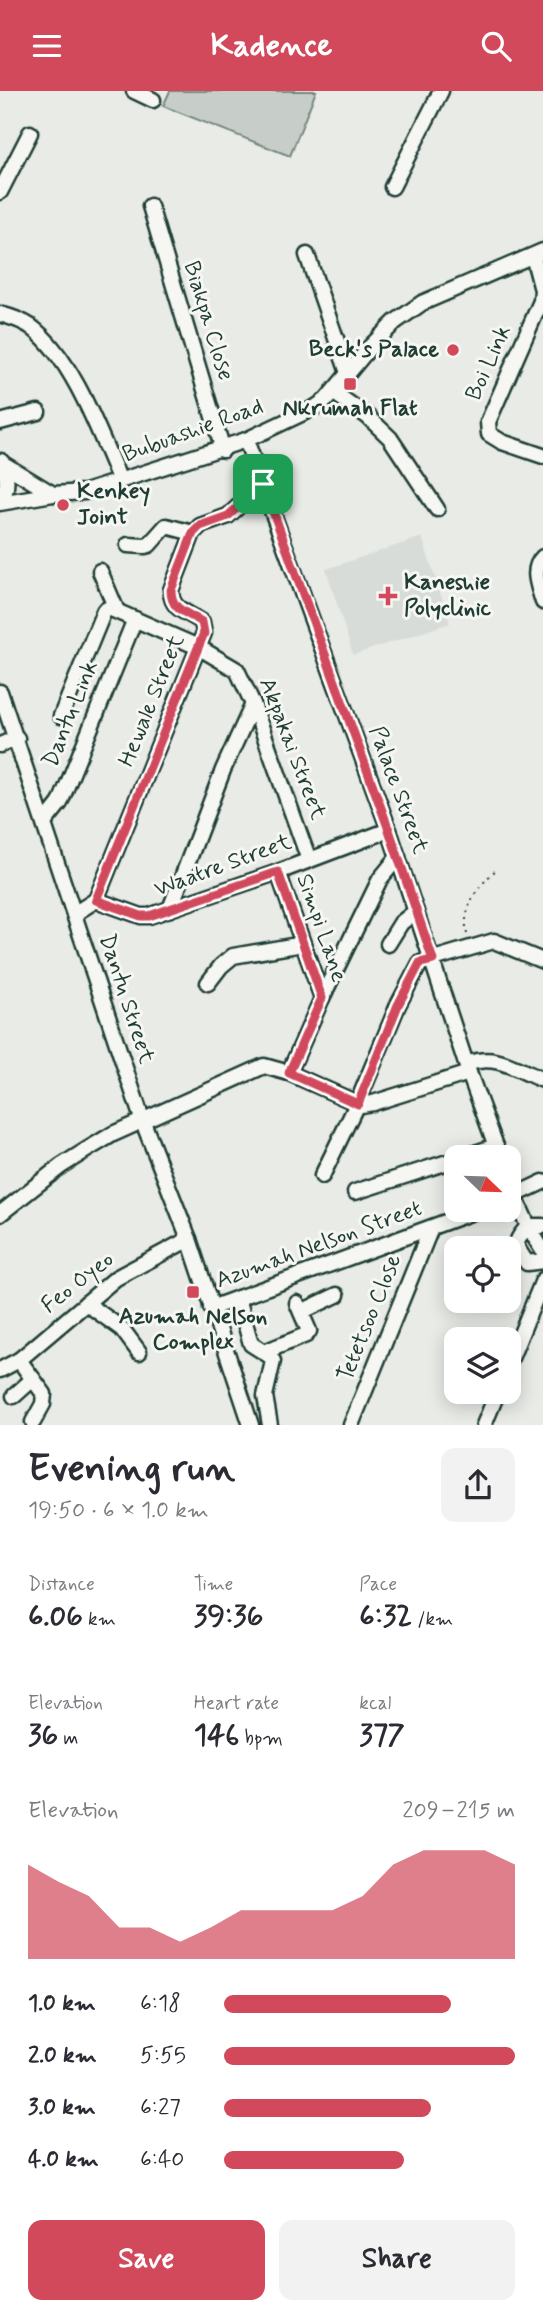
<!DOCTYPE html>
<html lang="en">
<head>
<meta charset="utf-8">
<style>
	body { margin:0; font-family:Mynerve,sans-serif; background:#f2f2f3; color:#2b2b33; height:100vh; display:flex; flex-direction:column; font-size:26px; white-space:nowrap }
	* { box-sizing:border-box; margin:0 }
	p { font-size:23px; color:#7c7c81 }
	.icon { flex:none; width:38px; height:38px; fill:none; stroke:currentColor; stroke-width:2; stroke-linecap:round; stroke-linejoin:round }
	.map { position:relative; height:1334px; overflow:hidden }
	.panel { display:flex; flex-direction:column; background:#fff; flex:1 }
	.panel>* { flex:none }
	.needle { width:46px; rotate:113deg }
	.fabs { position:absolute; left:444px; top:1054px; display:grid; gap:14px }
	.fabs a { display:grid; place-items:center; width:77px; height:77px; border-radius:14px; background:#fff; box-shadow:0 4px 18px #0003; font-size:35px }
	.pin { position:absolute; display:grid; place-items:center; width:60px; height:60px; color:#fff; margin:-30px; border-radius:14px; box-shadow:0 4px 10px #0006 }
	.round { display:grid; place-items:center; flex:none; width:74px; height:74px; border-radius:14px; background:#f2f2f3 }
	.head { display:flex; align-items:center; justify-content:space-between; height:119px; padding:0 28px }
	h1 { font-size:38px; font-weight:800; line-height:52px }
	.metrics { display:grid; grid-template-columns:repeat(3,1fr); gap:10px; height:119px; padding:7px 28px }
	.metrics div { display:grid; align-content:center }
	.metrics b { font-size:30px; font-weight:800 }
	.metrics small { font-size:19px; font-weight:400 }
	.metrics p { font-size:19px }
	.chart { height:196px; padding:14px 28px }
	.chart p { display:flex; justify-content:space-between }
	.chart svg { width:100%; height:126px; margin-top:7px; fill:#d1495b; opacity:.7 }
	.action { display:flex; gap:14px; margin-top:auto; padding:14px 28px }
	.action a { flex:1; height:80px; border-radius:14px; background:#d1495b; color:#fff; font-size:28px; font-weight:800; line-height:80px; text-align:center }
	.action a+a { background:#f2f2f3; color:#2b2b33 }
	ul { padding:0 28px; list-style:none; font-size:23px }
	li { display:grid; grid-template-columns:112px 84px 1fr; align-items:center; height:52px }
	li i { height:18px; border-radius:9px; background:#d1495b }
	header { display:flex; justify-content:space-between; align-items:center; height:91px; padding:0 28px; background:#d1495b; color:#fff; font-size:32px; font-weight:800 }
	.map>svg:first-child { display:block }
	.built { fill:#d8dcd8 }
	.green { fill:#c7cec9; stroke:#73867e; stroke-width:2 }
	.lines { fill:none; stroke-linecap:round; stroke-linejoin:round }
	.minor-casing { stroke:#1f3d34; stroke-width:19 }
	.path { stroke:#1f3d34; stroke-width:2; stroke-dasharray:2 5; stroke-linecap:butt }
	.minor { stroke:#f6f6f2; stroke-width:14 }
	.route-casing { stroke:#fff; stroke-width:14 }
	.route { stroke:#d1495b; stroke-width:9 }
	.poi-dot { fill:#d1495b; stroke:#f6f6f2; stroke-width:2.5 }
	.labels { text-anchor:middle; dominant-baseline:central; stroke-width:6; stroke-linejoin:round; paint-order:stroke }
	.street-label { font-size:23px; fill:#1f3d34; stroke:#f6f6f2 }
	.poi-label { font-size:23px; font-weight:bold; fill:#1f3d34; stroke:#f6f6f2 }
</style>
</head>
<body>
<header><svg class="icon" aria-label="menu" viewBox="0 0 24 24"><path d="M4 6h16M4 12h16M4 18h16"/></svg>Kadence<svg class="icon" aria-label="search" viewBox="0 0 24 24"><circle cx="10" cy="10" r="6"/><path d="M15 15l6 6"/></svg></header>
<div class="map">
<svg width="543" height="1334" viewBox="0 0 543 1334">
	<rect width="100%" height="100%" fill="#e9ebe7"/>
	<filter id="ink" filterUnits="userSpaceOnUse"><feTurbulence type="fractalNoise" baseFrequency=".0143" numOctaves="2"/><feDisplacementMap in="SourceGraphic" scale="14" xChannelSelector="R" yChannelSelector="G"/><feConvolveMatrix kernelMatrix="1 2 1 2 8 2 1 2 1" color-interpolation-filters="sRGB"/></filter>
	<g filter="url(#ink)">
		<path class="built" d="M 422,446 L 450,532 L 353,564 L 326,478 Z"/>
		<path class="green" d="M 170,0 L 316,0 L 290,65 L 163,15 Z"/>
		<g class="lines">
			<defs>
				<g id="minor">
					<path d="M 134,0 L 153,9"/>
					<path d="M 392,96 L 441,0"/>
					<path d="M 0,101 L 30,42"/>
					<path d="M 150,115 L 223,359"/>
					<path d="M 307,164 L 348,282"/>
					<path d="M 533,165 L 542,199 L 541,210 L 488,331 L 489,343 L 502,351 L 543,365"/>
					<path d="M 0,223 C 11,226 21,229 30,235 C 72,265 100,343 120,390"/>
					<path d="M 333,301 L 367,325 L 390,347 L 437,418"/>
					<path d="M 0,331 L 38,321"/>
					<path d="M 246,349 L 389,739 L 469,982 L 500,1066"/>
					<path d="M 2,372 L 53,403"/>
					<path d="M 0,411 C 9,397 8,385 1,370"/>
					<path d="M 0,412 L 53,403 L 85,401 L 246,349 L 316,316 L 326,309 L 370,256 L 395,231 L 422,212 L 543,160"/>
					<path d="M 128,454 L 145,455 L 149,454 L 166,435 L 193,442"/>
					<path d="M 543,466 C 530,479 539,496 543,511"/>
					<path d="M 100,480 L 117,520"/>
					<path d="M 0,601 L 143,1031 L 189,1148 L 251,1334"/>
					<path d="M 61,625 L 104,520 L 109,517 L 198,556 L 237,579 L 253,613 L 309,769"/>
					<path d="M 0,654 L 17,647"/>
					<path d="M 44,732 L 60,712 L 135,528"/>
					<path d="M 278,781 L 322,907"/>
					<path d="M 96,809 L 204,542 L 202,531 C 187,520 171,520 171,499 L 193,442 L 200,435 L 228,425 L 263,393"/>
					<path d="M 170,818 L 223,679 L 253,613"/>
					<path d="M 74,823 L 96,809 L 141,825 L 149,825 L 278,781 L 389,739"/>
					<path d="M 388,853 L 401,832 L 416,820"/>
					<path d="M 208,892 L 221,875 L 233,865 L 303,853"/>
					<path d="M 467,973 C 496,962 515,978 543,989"/>
					<path d="M 289,982 L 322,907 L 380,788 L 398,766"/>
					<path d="M 463,1066 L 496,1055"/>
					<path d="M 322,1085 L 357,1013 L 398,914 L 420,872 L 494,850 L 543,870"/>
					<path d="M 509,1092 L 528,1135 L 543,1160"/>
					<path d="M 355,1101 L 457,1068"/>
					<path d="M 509,1107 L 543,1091"/>
					<path d="M 0,1123 L 61,1075 L 88,1058 L 113,1043 L 264,975 L 289,982 L 361,1014 L 373,1012 L 469,982"/>
					<path d="M 543,1135 L 528,1135 C 513,1153 514,1153 527,1172 L 543,1170"/>
					<path d="M 238,1207 L 251,1253 L 270,1265 L 273,1270 L 265,1305 L 270,1334"/>
					<path d="M 86,1212 L 122,1238 L 139,1261"/>
					<path d="M 211,1217 L 481,1118"/>
					<path d="M 301,1221 L 337,1204"/>
					<path d="M 264,1261 L 306,1244 L 309,1240 L 297,1212"/>
					<path d="M 19,1269 L 44,1303 L 43,1313 L 33,1331"/>
					<path d="M 509,1272 L 543,1189"/>
					<path d="M 0,1279 L 19,1269 L 116,1187 L 189,1148"/>
					<path d="M 14,1305 L 33,1288"/>
					<path d="M 351,1334 L 431,1137"/>
					<path d="M 484,1334 L 498,1300"/>
				</g>
			</defs>
			<use href="#minor" class="minor-casing"/>
			<path class="path" d="M 467,843 C 461,817 479,794 497,778"/>
			<use href="#minor" class="minor"/>
		</g>
	</g>
	<g class="lines" filter="url(#ink)">
		<defs>
			<path id="route" d="M 263,393 L 389,739 L 433,869 L 420,872 L 398,914 L 358,1013 L 289,982 L 322,907 L 278,781 L 149,825 L 141,825 L 96,809 L 204,542 L 202,531 C 187,521 171,520 171,499 L 193,442 L 200,435 L 228,425 Z"/>
		</defs>
		<use href="#route" class="route-casing"/>
		<use href="#route" class="route"/>
	</g>
	<g class="poi-dot">
		<circle cx="453" cy="259" r="7"/>
		<rect x="343" y="286" width="14" height="14" rx="3.5"/>
		<circle cx="63" cy="414" r="7"/>
		<path d="M384.5 494.5h7v7h7v7h-7v7h-7v-7h-7v-7h7z"/>
		<rect x="186" y="1194" width="14" height="14" rx="3.5"/>
	</g>
	<g class="labels">
		<g class="street-label">
			<text transform="translate(208 230) rotate(73)">Biakpa Close</text>
			<text transform="translate(489 272) rotate(-66)">Boi Link</text>
			<text transform="translate(193 340) rotate(-20)">Bubuashie Road</text>
			<text transform="translate(152 610) rotate(-68)">Hewale Street</text>
			<text transform="translate(71 623) rotate(-68)">Dantu Link</text>
			<text transform="translate(292 658) rotate(69)">Akpakai Street</text>
			<text transform="translate(398 699) rotate(70)">Palace Street</text>
			<text transform="translate(223 775) rotate(-20)">Waatre Street</text>
			<text transform="translate(321 837) rotate(71)">Simpi Lane</text>
			<text transform="translate(126 908) rotate(72)">Dantu Street</text>
			<text transform="translate(319 1154) rotate(-20)">Azumah Nelson Street</text>
			<text transform="translate(78 1192) rotate(-38)">Feo Oyeo</text>
			<text transform="translate(370 1227) rotate(-68)">Tetetsoo Close</text>
		</g>
		<g class="poi-label">
			<text x="439" y="259" text-anchor="end">Beck's Palace</text>
			<text x="350" y="318">Nkrumah Flat</text>
			<text x="77" y="401" text-anchor="start">Kenkey<tspan x="77" dy="26">Joint</tspan></text>
			<text x="404" y="492" text-anchor="start">Kaneshie<tspan x="404" dy="26">Polyclinic</tspan></text>
			<text x="193" y="1226">Azumah Nelson<tspan x="193" dy="26">Complex</tspan></text>
		</g>
	</g>
</svg>
<div class="fabs">
<a><svg class="needle" viewBox="-14 -14 28 28"><path d="M0-13l5 13h-10z" fill="#e53935"/><path d="M0 13l5-13h-10z" fill="#7c7c81"/></svg></a>
<a><svg class="icon" aria-label="locate" viewBox="0 0 24 24"><circle cx="12" cy="12" r="6"/><path d="M12 2v4M12 18v4M2 12h4M18 12h4"/></svg></a>
<a><svg class="icon" aria-label="layers" viewBox="0 0 24 24"><path d="M12 4l9 5-9 5-9-5zM3 14l9 5 9-5"/></svg></a>
</div>
<div class="pin" style="left:263px;top:393px;background:#1e9e55"><svg class="icon" aria-label="arrive" viewBox="0 0 24 24"><path d="M6 21V4h12l-3 4 3 4H6"/></svg></div>
</div>
<section class="panel">
<div class="head"><div><h1>Evening run</h1><p>19:50 · 6 × 1.0 km</p></div><a class="round"><svg class="icon" aria-label="share" viewBox="0 0 24 24"><path d="M12 15V3M7 8l5-5 5 5M5 13v7h14v-7"/></svg></a></div>
<div class="metrics">
<div><p>Distance</p><b>6.06<small> km</small></b></div>
<div><p>Time</p><b>39:36</b></div>
<div><p>Pace</p><b>6:32<small> /km</small></b></div>
</div>
<div class="metrics">
<div><p>Elevation</p><b>36<small> m</small></b></div>
<div><p>Heart rate</p><b>146<small> bpm</small></b></div>
<div><p>kcal</p><b>377</b></div>
</div>
<div class="chart"><p><span>Elevation</span>209–215 m</p>
<svg viewBox="0 0 160 44" preserveAspectRatio="none"><path d="M0 44V11L10 17L20 22L30 33L40 33L50 38L60 33L70 27L80 27L90 27L100 27L110 22L120 11L130 6L140 6L150 6L160 11V44z"/></svg>
</div>
<ul>
<li><b>1.0 km</b>6:18<i style="width:78%"></i></li>
<li><b>2.0 km</b>5:55<i style="width:100%"></i></li>
<li><b>3.0 km</b>6:27<i style="width:71%"></i></li>
<li><b>4.0 km</b>6:40<i style="width:62%"></i></li>
</ul>
<div class="action"><a>Save</a><a>Share</a></div>
</section>
</body>
</html>
